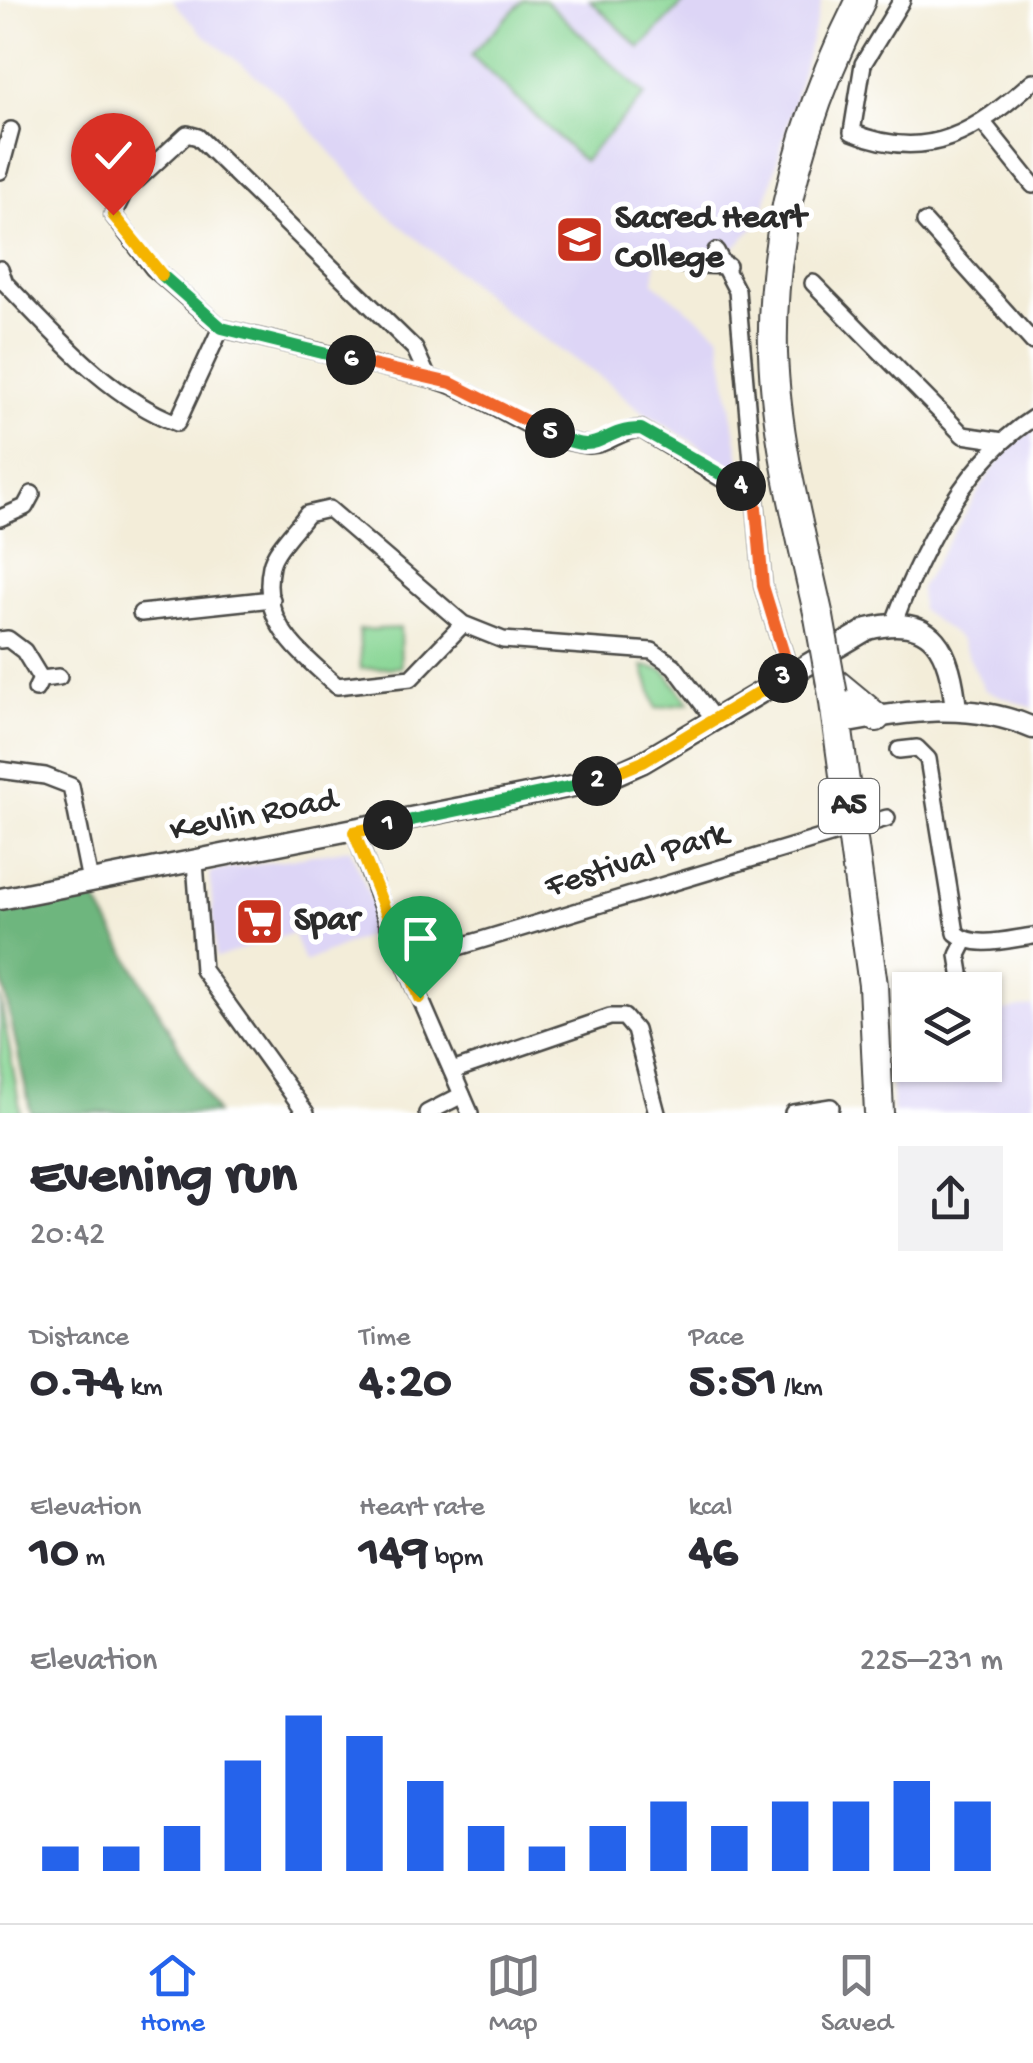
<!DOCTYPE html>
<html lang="en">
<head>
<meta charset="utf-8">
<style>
	body { margin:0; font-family:"Gochi Hand",sans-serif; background:#f2f2f3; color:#2b2b33; height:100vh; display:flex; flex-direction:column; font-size:38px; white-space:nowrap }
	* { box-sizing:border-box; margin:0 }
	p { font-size:32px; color:#7c7c81 }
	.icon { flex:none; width:55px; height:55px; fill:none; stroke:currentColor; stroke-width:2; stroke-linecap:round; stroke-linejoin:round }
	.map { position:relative; height:1113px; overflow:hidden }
	.drawer { display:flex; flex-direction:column; background:#fff; flex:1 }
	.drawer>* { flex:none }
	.fabs { position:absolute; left:892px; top:972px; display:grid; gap:20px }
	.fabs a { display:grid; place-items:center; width:110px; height:110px; border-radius:0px; background:#fff; box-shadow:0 2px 8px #0004; font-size:50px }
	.pin { position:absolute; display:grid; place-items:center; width:85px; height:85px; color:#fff; margin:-102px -42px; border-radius:50% 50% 50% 0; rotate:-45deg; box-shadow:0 0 10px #0007 }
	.pin .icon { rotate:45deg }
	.km { position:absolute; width:50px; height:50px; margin:-25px; border-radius:50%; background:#222; color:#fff; font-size:28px; line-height:50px; text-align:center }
	.round { display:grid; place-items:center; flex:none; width:105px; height:105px; border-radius:0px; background:#f2f2f3 }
	.overview { display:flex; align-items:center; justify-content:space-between; height:170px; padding:0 30px }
	h1 { font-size:55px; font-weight:700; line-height:75px }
	.metrics { display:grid; grid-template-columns:repeat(3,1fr); gap:15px; height:170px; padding:10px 30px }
	.metrics div { display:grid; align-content:center }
	.metrics b { font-size:50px; font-weight:700 }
	.metrics small { font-size:28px; font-weight:400 }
	.metrics p { font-size:28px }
	.chart { height:280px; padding:20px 30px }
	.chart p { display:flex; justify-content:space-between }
	.chart svg { width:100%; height:180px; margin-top:10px; stroke:#2563eb; stroke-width:6 }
	.tabs { display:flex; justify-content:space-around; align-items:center; height:140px; border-top:2px solid #e1e1e2; background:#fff; font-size:28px; color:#7c7c81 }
	.tabs a { display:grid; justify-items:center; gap:5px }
	.tabs .active { color:#2563eb }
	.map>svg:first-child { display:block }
	.built { fill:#ddd5f6 }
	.green { fill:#88d594; stroke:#5a8060; stroke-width:2.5 }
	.forest { fill:#6eb67e; stroke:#4c7054; stroke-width:2.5 }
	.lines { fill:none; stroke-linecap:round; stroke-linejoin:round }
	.minor-casing { stroke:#494845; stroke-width:20 }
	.tertiary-casing { stroke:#494845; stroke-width:25 }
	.trunk-casing { stroke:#494845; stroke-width:32 }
	.minor { stroke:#fff; stroke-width:15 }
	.tertiary { stroke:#fff; stroke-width:20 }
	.trunk { stroke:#fff; stroke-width:28 }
	.trunk-bridge-casing { stroke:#494845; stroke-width:32; stroke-linecap:butt }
	.trunk-bridge { stroke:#fff; stroke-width:28 }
	.split-1-casing { stroke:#fff; stroke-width:20 }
	.split-2-casing { stroke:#fff; stroke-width:20 }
	.split-3-casing { stroke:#fff; stroke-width:20 }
	.split-4-casing { stroke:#fff; stroke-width:20 }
	.split-5-casing { stroke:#fff; stroke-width:20 }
	.split-6-casing { stroke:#fff; stroke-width:20 }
	.split-7-casing { stroke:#fff; stroke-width:20 }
	.split-8-casing { stroke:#fff; stroke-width:20 }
	.split-1 { stroke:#f5b400; stroke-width:12 }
	.split-2 { stroke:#22a559; stroke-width:12 }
	.split-3 { stroke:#f5b400; stroke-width:12 }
	.split-4 { stroke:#f0652b; stroke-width:12 }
	.split-5 { stroke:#22a559; stroke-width:12 }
	.split-6 { stroke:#f0652b; stroke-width:12 }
	.split-7 { stroke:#22a559; stroke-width:12 }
	.split-8 { stroke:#f5b400; stroke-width:12 }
	.labels { text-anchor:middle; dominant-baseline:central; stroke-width:10; stroke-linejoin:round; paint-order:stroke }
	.shield { fill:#fff; stroke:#6b6b6b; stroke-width:2.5 }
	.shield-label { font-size:32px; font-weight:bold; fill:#2b2b2b }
	.poi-label { font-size:35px; font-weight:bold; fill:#2b2b2b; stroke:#fff; text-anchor:start }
	.street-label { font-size:35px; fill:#2b2b2b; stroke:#fff }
</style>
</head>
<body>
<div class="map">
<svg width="1033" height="1113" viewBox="0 0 1033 1113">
	<rect width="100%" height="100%" fill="#fff"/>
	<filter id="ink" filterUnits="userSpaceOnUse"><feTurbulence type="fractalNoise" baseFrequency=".01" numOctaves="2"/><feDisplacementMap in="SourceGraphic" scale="20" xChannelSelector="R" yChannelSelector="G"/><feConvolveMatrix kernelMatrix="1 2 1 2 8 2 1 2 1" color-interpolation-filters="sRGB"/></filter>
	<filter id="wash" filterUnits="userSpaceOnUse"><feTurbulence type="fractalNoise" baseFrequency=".0048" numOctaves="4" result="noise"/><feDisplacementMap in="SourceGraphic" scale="40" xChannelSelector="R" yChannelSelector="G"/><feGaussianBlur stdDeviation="2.25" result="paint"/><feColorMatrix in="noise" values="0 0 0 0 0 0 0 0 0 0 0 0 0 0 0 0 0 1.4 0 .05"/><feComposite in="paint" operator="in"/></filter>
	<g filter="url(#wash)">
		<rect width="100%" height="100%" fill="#f3edd9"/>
		<g class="built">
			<path d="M 172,0 L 822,0 L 761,220 L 721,261 L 656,259 L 654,283 L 719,334 L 742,472 L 637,408 L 609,383 L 512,317 L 383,211 L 280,95 L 201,32 Z"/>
			<path d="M 1033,428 L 1033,708 L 985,690 L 960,639 L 921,610 L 920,588 L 988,476 L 1010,446 Z"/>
			<path d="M 350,849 L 383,929 L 304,962 L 293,933 L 216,958 L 210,872 Z"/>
			<path d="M 1033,1006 L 1033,1113 L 893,1113 L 889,1030 L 910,1027 L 910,1065 L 985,1065 L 985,1014 Z"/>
		</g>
		<g class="green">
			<path d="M 523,0 L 545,0 L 645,95 L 583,161 L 471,55 Z"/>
			<path d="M 590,0 L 686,0 L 640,48 Z"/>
			<path d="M 400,628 L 401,667 L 361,669 L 359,630 Z"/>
			<path d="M 643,666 L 664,670 L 689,703 L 656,708 Z"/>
			<path d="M 0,997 L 21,1113 L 0,1113 Z"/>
		</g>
		<path class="forest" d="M 88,886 L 216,1113 L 31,1113 L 0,970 L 0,903 Z"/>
	</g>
	<g filter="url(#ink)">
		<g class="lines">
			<defs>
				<g id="minor">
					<path d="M 902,0 L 863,64 L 852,132 C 929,164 976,131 1033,81"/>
					<path d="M 984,124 L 1033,185"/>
					<path d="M 0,171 L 11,130"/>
					<path d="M 925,222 L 1033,342"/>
					<path d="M 716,251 L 737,291 L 763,586 L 790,674"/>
					<path d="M 674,264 L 728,266"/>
					<path d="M 0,269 L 5,283 C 55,334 108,397 177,423 L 221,328"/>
					<path d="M 813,283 L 963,435 L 1003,441"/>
					<path d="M 428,378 L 415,349 L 198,137 L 187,134 L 124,192 L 113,215 L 153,268 L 221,328 L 428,378 C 482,390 537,442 589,445 C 607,446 621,429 641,429 L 732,485 L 754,486"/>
					<path d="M 0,518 L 25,507 L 32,494"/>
					<path d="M 141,613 L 272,599"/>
					<path d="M 894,622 C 922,548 965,462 1033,418"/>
					<path d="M 463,624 L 411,678 L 337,686 C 301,653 259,624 271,566 C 274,550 297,528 307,514 L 329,509 L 463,624 L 503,640 L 652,651 L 674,666 L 714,719"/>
					<path d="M 0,640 L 8,639 L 24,651 L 41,679"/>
					<path d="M 36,689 L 41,679 L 59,677"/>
					<path d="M 899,750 L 917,748 L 928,759 L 956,933 C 975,950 1009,939 1033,936"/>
					<path d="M 0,770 L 45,776 L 71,786 L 90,881"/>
					<path d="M 355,832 L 388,924 L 470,1113"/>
					<path d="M 195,862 L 203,970 L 306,1113"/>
					<path d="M 405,963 L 887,818"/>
					<path d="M 961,973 L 958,955 L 965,941"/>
					<path d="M 452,1071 L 610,1017 L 624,1017 L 635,1030 L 657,1113"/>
					<path d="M 427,1113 L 462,1095"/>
					<path d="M 793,1113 L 831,1107"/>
				</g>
				<g id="tertiary">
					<path d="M 838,724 C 904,711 969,700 1033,728"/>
					<path d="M 0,899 L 603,780 L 643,762 L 868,629 C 935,612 950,651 956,709"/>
				</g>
				<g id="trunk">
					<path d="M 819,617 C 800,530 776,442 773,353 C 770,230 806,109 861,0"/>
					<path d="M 830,679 L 876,717"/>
					<path d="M 833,695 L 873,985 L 879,1113"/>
				</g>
			</defs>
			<use href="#minor" class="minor-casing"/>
			<use href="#tertiary" class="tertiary-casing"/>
			<use href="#trunk" class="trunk-casing"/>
			<use href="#minor" class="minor"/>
			<use href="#tertiary" class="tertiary"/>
			<use href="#trunk" class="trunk"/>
			<defs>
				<path id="trunk-bridge" d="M 819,617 L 833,695"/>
			</defs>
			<use href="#trunk-bridge" class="trunk-bridge-casing"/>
			<use href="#trunk-bridge" class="trunk-bridge"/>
		</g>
	</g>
	<g class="lines" filter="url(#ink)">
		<defs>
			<path id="split-1" d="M 388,825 L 354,832 L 420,998"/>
			<path id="split-2" d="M 388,825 L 597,781"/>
			<path id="split-3" d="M 597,781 L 643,762 L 783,678"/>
			<path id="split-4" d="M 741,486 L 754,486 L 763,586 L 790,674 L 783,678"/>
			<path id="split-5" d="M 550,433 C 605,460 596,429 641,429 L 741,486"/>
			<path id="split-6" d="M 351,360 L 451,383 L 550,433"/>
			<path id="split-7" d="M 162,275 L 222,328 L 351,360"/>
			<path id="split-8" d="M 113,215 L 162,275"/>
		</defs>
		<use href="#split-1" class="split-1-casing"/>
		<use href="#split-2" class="split-2-casing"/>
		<use href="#split-3" class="split-3-casing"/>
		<use href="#split-4" class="split-4-casing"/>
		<use href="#split-5" class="split-5-casing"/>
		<use href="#split-6" class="split-6-casing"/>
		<use href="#split-7" class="split-7-casing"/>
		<use href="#split-8" class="split-8-casing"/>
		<use href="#split-1" class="split-1"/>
		<use href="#split-2" class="split-2"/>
		<use href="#split-3" class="split-3"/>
		<use href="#split-4" class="split-4"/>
		<use href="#split-5" class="split-5"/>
		<use href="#split-6" class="split-6"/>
		<use href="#split-7" class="split-7"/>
		<use href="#split-8" class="split-8"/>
	</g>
	<defs>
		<symbol id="university-square" viewBox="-11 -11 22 22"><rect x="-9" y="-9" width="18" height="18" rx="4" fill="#c8321e" stroke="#fff"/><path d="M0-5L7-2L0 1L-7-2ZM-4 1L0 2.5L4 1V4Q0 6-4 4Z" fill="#fff"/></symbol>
		<symbol id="supermarket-square" viewBox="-11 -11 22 22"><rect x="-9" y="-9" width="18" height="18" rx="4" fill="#c8321e" stroke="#fff"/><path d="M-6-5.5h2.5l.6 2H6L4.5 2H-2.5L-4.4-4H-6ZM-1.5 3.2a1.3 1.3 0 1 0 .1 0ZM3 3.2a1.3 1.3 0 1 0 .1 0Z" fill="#fff"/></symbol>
	</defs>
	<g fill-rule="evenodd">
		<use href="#university-square" x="552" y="212" width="55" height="55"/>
		<use href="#supermarket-square" x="232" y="894" width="55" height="55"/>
	</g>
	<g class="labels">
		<rect class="shield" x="819" y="779" width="60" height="54" rx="8"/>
		<g class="shield-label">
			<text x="849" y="806">A5</text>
		</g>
		<g class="poi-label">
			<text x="615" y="219">Sacred Heart<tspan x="615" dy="40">College</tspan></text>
			<text x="294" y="921">Spar</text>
		</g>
		<g class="street-label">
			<text transform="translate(254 817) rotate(-11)">Kevlin Road</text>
			<text transform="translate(637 862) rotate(-17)">Festival Park</text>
		</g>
	</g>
</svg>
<div class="fabs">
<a><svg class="icon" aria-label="layers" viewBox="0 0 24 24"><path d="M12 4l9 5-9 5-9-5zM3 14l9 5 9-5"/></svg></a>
</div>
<div class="pin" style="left:420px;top:998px;background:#1e9e55"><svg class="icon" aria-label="arrive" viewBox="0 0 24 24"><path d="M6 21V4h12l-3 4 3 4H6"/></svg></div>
<div class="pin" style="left:113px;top:215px;background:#d93025"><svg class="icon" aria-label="check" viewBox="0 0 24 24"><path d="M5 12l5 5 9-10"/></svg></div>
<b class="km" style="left:388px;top:825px">1</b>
<b class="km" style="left:597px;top:781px">2</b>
<b class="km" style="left:783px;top:678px">3</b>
<b class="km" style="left:741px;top:486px">4</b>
<b class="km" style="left:550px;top:433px">5</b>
<b class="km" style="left:351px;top:360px">6</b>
</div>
<section class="drawer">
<div class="overview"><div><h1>Evening run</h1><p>20:42</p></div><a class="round"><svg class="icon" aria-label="share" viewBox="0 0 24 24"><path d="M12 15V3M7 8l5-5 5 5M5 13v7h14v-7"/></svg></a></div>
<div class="metrics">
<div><p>Distance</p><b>0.74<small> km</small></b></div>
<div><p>Time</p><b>4:20</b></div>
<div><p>Pace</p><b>5:51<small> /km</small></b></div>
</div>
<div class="metrics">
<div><p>Elevation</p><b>10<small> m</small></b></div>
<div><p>Heart rate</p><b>149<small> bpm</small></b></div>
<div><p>kcal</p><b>46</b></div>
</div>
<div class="chart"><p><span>Elevation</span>225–231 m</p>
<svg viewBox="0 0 160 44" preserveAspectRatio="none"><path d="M5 44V38M15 44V38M25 44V33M35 44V17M45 44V6M55 44V11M65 44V22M75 44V33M85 44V38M95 44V33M105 44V27M115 44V33M125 44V27M135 44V27M145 44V22M155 44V27"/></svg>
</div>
</section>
<nav class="tabs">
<a class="active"><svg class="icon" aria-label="home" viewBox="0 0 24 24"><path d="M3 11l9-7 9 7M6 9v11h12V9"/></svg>Home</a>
<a><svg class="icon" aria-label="map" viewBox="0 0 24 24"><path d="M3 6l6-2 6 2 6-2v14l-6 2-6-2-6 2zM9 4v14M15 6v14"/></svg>Map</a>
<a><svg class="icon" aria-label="saved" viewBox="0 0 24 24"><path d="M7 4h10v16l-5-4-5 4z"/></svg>Saved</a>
</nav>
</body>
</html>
